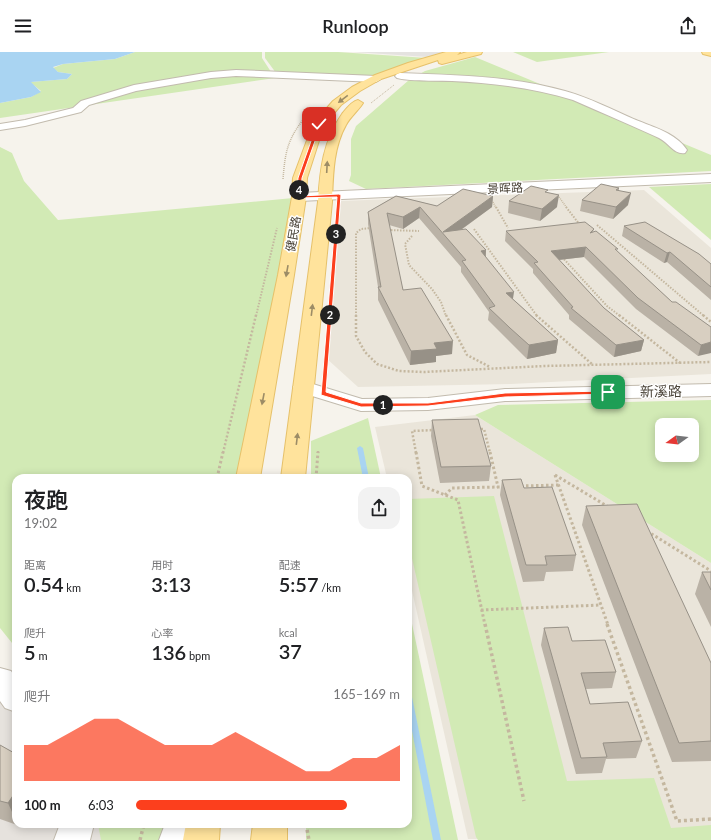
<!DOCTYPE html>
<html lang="zh">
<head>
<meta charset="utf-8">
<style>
	body { margin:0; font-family:Lato,"Noto Sans SC",sans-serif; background:#f2f2f2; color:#202124; height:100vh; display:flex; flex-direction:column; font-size:15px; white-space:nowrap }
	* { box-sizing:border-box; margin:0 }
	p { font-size:13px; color:#757577 }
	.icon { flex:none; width:22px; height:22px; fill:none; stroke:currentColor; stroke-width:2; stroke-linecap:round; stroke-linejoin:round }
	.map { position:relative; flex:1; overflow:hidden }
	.details { position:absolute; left:12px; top:422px; width:400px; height:354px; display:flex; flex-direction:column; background:#fff; border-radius:12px; box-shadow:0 2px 10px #0003 }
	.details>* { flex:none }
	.needle { width:26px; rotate:255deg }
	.buttons { position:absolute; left:655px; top:366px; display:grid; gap:8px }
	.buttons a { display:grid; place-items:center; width:44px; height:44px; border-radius:8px; background:#fff; box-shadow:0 2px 10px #0003; font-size:20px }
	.pin { position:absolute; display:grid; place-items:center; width:34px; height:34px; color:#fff; margin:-17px; border-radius:8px; box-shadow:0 2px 6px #0006 }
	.km { position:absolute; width:20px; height:20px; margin:-10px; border-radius:50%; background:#222; color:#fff; font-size:11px; line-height:20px; text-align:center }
	.round { display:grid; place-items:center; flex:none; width:42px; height:42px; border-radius:12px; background:#f2f2f2 }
	.overview { display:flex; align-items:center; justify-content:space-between; height:68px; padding:0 12px }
	h1 { font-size:22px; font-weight:600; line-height:30px }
	.stats { display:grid; grid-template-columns:repeat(3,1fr); gap:6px; height:68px; padding:4px 12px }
	.stats div { display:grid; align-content:center }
	.stats b { font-size:20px; font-weight:600 }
	.stats small { font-size:11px; font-weight:400 }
	.stats p { font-size:11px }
	.chart { height:112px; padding:8px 12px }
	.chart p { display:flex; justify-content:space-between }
	.chart svg { width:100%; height:72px; margin-top:4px; fill:#fc3f1d; opacity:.7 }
	ul { padding:0 12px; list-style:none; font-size:13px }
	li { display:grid; grid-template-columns:64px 48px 1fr; align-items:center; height:30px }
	li i { height:10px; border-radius:5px; background:#fc3f1d }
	header { display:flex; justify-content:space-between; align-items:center; height:52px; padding:0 12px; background:#fff; font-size:18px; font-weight:600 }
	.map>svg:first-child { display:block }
	.residential { fill:#eae5da }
	.industrial { fill:#e6e2dd }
	.green { fill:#d2eab5; fill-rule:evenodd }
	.parking { fill:#e5e3e0 }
	.water { fill:#a9d4f2 }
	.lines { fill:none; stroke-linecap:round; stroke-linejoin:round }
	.stream { fill:#a9d4f2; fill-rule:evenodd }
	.minor-casing { stroke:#c2bbae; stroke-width:2 }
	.major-casing { stroke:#e6c16a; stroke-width:2 }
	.path-far5 { stroke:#c4b79f; stroke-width:1; stroke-dasharray:1 1; stroke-linecap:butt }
	.path-far4 { stroke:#c4b79f; stroke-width:1.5; stroke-dasharray:1 1; stroke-linecap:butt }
	.path-far3 { stroke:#c4b79f; stroke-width:2; stroke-dasharray:1.5 1.5; stroke-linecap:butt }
	.path-far2 { stroke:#c4b79f; stroke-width:2.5; stroke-dasharray:2 2; stroke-linecap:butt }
	.path-far1 { stroke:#c4b79f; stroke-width:3; stroke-dasharray:2.5 2.5; stroke-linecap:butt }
	.path { stroke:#c4b79f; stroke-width:3.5; stroke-dasharray:3 3; stroke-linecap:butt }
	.minor { fill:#fff; fill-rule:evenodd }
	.major { fill:#ffe39c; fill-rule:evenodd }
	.wall { fill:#bab2a6 }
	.shaded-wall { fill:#979187 }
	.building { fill:#d8cfc1; stroke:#979187 }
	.oneway { fill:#9c8c66 }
	.route { fill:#fc3f1d; stroke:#fff }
	.labels { text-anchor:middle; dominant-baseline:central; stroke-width:3; stroke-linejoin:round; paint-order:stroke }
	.far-street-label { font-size:12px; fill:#4b4439; stroke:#fff }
	.street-label { font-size:14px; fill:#4b4439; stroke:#fff }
</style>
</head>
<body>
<header><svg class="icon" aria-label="menu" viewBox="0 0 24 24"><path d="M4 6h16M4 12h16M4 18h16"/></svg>Runloop<svg class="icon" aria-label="share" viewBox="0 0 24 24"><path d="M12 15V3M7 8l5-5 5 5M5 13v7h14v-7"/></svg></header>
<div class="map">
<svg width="711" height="788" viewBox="0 0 711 788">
	<rect width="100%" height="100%" fill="#f6f3ec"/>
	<g class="residential">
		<path d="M 644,138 L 711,196 L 711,322 L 511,332 L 358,335 L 326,306 L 340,149 Z"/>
		<path d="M 475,363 L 711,511 L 711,788 L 468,787 L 408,521 L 408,426 L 387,426 L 375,375 Z"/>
	</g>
	<path class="industrial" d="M 0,629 L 16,648 L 16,772 L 182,772 L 177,788 L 0,788 Z"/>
	<g class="green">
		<path d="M 135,0 L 262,0 L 262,6 L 275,26 L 0,66 L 0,51 L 31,45 L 41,39 L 30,30 L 67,27 L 72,22 L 58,20 L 53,16 L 63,12 L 115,7 Z"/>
		<path d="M 265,0 L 338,0 L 427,6 L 375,25 L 279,25 L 265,6 Z"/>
		<path d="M 513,0 L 609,0 L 537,10 Z"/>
		<path d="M 475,5 L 711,103 L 711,119 L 366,137 L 349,129 L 351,123 L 351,87 L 356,74 L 409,28 L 425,19 Z"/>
		<path d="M 0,95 L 12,101 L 24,129 L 58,168 L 293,146 L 242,426 L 16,426 L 16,596 L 0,576 Z"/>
		<path d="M 711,132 L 711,188 L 649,135 Z"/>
		<path d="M 711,348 L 711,511 L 475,363 L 498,353 ZM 662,373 L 692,373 L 692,403 L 662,403 Z"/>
		<path d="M 368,366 L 381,426 L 311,426 L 311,389 Z"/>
		<path d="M 494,444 L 567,729 L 654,726 L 671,776 L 711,773 L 711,788 L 478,788 L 476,785 L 408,489 L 408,447 Z"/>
		<path d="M 408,553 L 458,788 L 306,788 L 306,772 L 408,772 Z"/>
		<path d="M 98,772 L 169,772 L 165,788 L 101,788 Z"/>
	</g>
	<path class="parking" d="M 354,0 L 447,0 L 427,5 Z"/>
	<path class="water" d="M 0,0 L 135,0 L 115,7 L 63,12 L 53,15 L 58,20 L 72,22 L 67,27 L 31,30 L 41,40 L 31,45 L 0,51 Z"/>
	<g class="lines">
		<g class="stream">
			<path d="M 360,394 L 363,396 L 369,426 L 363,426 L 357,396 Z"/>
			<path d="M 408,637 L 410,638 L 411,640 L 441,788 L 433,788 L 408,658 Z"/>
		</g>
		<defs>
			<g id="minor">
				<path d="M 236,18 L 376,24 L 381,27 L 376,30 L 236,24 L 211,26 L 136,39 L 89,53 L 81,60 L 25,74 L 0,78 L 0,72 L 25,68 L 73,56 L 81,49 L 134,33 L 211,20 Z"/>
				<path d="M 400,21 C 455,23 512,24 565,39 C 590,46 613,58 636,68 C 653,75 676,81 687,98 L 685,101 C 674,103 669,91 659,86 C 631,73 602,61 573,48 C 534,36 493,31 452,29 C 434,28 414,30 397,26 L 395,24 L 397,22 Z"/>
				<path d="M 711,122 L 711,130 L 299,149 L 294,148 L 292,145 L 294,142 L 299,141 Z"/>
				<path d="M 303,329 L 362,347 L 428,346 L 505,337 L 711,332 L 711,344 L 505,349 L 428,358 L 361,359 L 296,339 L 293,335 L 296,331 Z"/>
				<path d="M 0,616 L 11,619 L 16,626 L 16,660 L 5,656 L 0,649 Z"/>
				<path d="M 60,772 L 94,772 L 90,788 L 54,788 Z"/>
				<path d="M 165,772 L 199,772 L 195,788 L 159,788 Z"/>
			</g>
			<g id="major">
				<path d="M 446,0 L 460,0 L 457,3 L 467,0 L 482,0 L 481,2 L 442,12 L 439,11 L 438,8 L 381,27 L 360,39 L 341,53 L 324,73 L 307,126 L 306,145 L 294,223 L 260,426 L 236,426 L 278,223 L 292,145 L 293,126 L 313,72 L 333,49 L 352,35 L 375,23 L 408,11 Z"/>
				<path d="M 702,0 L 711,0 L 711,4 L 703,2 Z"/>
				<path d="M 358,48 L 363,51 C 358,59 350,65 346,73 C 333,96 333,124 332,150 L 305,426 L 281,426 L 318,150 C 320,118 323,89 342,62 C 346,57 352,49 358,48 Z"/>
				<path d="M 186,772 L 220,772 L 219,788 L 183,788 Z"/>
				<path d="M 253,772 L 287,772 L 287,788 L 251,788 Z"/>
			</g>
		</defs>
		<use href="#minor" class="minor-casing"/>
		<use href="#major" class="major-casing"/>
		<g class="path-far5">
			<path d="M 371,51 L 394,33"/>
			<path d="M 302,69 L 306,65"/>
		</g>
		<g class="path-far4">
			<path d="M 283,127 C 285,102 287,88 303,68"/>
			<path d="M 559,145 L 567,156"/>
			<path d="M 493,150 L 496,156"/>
		</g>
		<g class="path-far3">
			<path d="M 496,155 L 508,176"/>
			<path d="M 566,155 L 580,173"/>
			<path d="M 597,173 L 704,264"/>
			<path d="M 474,177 L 537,264"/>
			<path d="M 388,178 L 419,179"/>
			<path d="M 412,184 L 405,192 L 409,213 L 432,237 L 441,250 L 446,264"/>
			<path d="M 562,205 L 607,254 L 620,264"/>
			<path d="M 256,264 L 277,176"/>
			<path d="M 356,264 L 356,181 L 361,177 L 371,176"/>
		</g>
		<g class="path-far2">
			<path d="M 356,263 L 356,284 L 365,300 L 377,312 L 399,319 L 424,320 L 544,314 L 711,310"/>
			<path d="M 446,263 L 467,303 L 490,315"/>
			<path d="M 536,263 L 593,313"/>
			<path d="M 619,263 L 680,311"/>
			<path d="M 703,263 L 711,270"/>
			<path d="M 477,377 L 484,377 L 490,401"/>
			<path d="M 223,401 L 256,263"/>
			<path d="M 318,401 L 318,397"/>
			<path d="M 416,401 L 412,379 L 434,378"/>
		</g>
		<g class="path-far1">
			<path d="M 416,400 L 422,434 L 458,448 L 485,573"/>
			<path d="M 490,400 L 498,435 L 504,435"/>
			<path d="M 555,423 L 608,573"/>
			<path d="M 555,423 L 607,454"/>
			<path d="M 217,426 L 223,400"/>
			<path d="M 316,426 L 318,400"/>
			<path d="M 521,434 L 559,433"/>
			<path d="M 445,443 L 452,436 L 498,435"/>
			<path d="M 647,479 L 711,519"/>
			<path d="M 481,558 L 601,553"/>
		</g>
		<g class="path">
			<path d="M 485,572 L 524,749"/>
			<path d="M 607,572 L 677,769 L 711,767"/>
			<path d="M 306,772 L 309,788"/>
			<path d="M 140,788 L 144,772"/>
		</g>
		<use href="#minor" class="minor"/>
		<use href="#major" class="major"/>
	</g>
	<g class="wall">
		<path d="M 619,136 L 619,139 L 628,153 L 613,167 L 580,159 L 582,148 Z"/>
		<path d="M 548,141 L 557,155 L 540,169 L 508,161 L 509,149 Z"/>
		<path d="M 396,144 L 437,154 L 493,144 L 492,155 L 461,178 L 486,198 L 486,205 L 513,247 L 558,288 L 556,301 L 527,307 L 488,268 L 489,260 L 461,220 L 461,215 L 419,166 L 403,177 L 389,173 L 403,238 L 452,302 L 436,304 L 436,310 L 410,313 L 378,248 L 378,235 L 368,172 L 368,160 Z"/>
		<path d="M 624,174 L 711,212 L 711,248 L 667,210 L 664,211 L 622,184 Z"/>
		<path d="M 594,177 L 593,180 L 617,199 L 672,250 L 711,275 L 698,304 L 636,257 L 584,205 L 559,208 L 604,256 L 644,288 L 641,299 L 614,305 L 569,267 L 569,263 L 533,221 L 533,217 L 505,189 L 506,179 Z"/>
		<path d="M 432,368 L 491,414 L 489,429 L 440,431 L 431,384 Z"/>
		<path d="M 502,428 L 524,436 L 576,503 L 573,519 L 546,520 L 544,529 L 523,530 L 500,443 Z"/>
		<path d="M 586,454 L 711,611 L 711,709 L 672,710 L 582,473 Z"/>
		<path d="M 702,520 L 711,520 L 711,575 L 695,542 Z"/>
		<path d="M 544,576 L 616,620 L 612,636 L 586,637 L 590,652 L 642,689 L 636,706 L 606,707 L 602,721 L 576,722 L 541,593 Z"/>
		<path d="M 0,693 L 16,702 L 16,772 L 18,772 L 17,773 L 0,767 Z"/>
	</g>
	<g class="shaded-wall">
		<path d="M 631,141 L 628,153 L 613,167 L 616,155 Z"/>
		<path d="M 559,143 L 557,155 L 540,169 L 542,157 Z"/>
		<path d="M 493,144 L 492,155 L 448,187 L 443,180 Z"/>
		<path d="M 420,155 L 419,166 L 403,177 L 403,165 Z"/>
		<path d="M 586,195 L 584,205 L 549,209 L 551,199 Z"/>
		<path d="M 486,198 L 485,210 L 481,199 Z"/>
		<path d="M 670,200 L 667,210 L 664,211 L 667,201 Z"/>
		<path d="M 514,240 L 512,253 L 506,241 Z"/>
		<path d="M 558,288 L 556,301 L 527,307 L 529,293 Z"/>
		<path d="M 644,288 L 641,299 L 614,305 L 616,293 Z"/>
		<path d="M 453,289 L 452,302 L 436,304 L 436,310 L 410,313 L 411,299 L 434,291 Z"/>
		<path d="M 711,290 L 711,301 L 698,304 L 701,293 Z"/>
		<path d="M 16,739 L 16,769 L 8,751 Z"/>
	</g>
	<g class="building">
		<path d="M 601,132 L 619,136 L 616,138 L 631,141 L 616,155 L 582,148 Z"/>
		<path d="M 531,134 L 548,138 L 545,140 L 559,143 L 542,157 L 509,149 Z"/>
		<path d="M 463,137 L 493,144 L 443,180 L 466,177 L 486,198 L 481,199 L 514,240 L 506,241 L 558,288 L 529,293 L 510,276 L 489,256 L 495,254 L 462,209 L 466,208 L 420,155 L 403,165 L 387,161 L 403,238 L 421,236 L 453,289 L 434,291 L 437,297 L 411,299 L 378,235 L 381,235 L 368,160 L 396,144 L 437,154 Z"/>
		<path d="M 585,170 L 594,177 L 590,181 L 596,179 L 618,197 L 615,197 L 672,250 L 676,250 L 711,275 L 711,290 L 701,293 L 638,246 L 586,195 L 551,199 L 604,256 L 644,288 L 616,293 L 571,256 L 573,255 L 534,211 L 538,210 L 506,179 Z"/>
		<path d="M 645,170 L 699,202 L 711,212 L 711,235 L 670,200 L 667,201 L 624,174 Z"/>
		<path d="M 478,367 L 491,414 L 441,415 L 432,368 Z"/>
		<path d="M 521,427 L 524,436 L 552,435 L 576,503 L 545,504 L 547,513 L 526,513 L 502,428 Z"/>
		<path d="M 637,452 L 711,611 L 711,689 L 679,691 L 586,454 Z"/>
		<path d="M 702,520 L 711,520 L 711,538 Z"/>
		<path d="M 568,575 L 572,589 L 605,588 L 616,620 L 581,621 L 590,652 L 628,650 L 642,689 L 603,691 L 607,705 L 581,706 L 544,576 Z"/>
		<path d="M 0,693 L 16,702 L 16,739 L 8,751 L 0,749 Z"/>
	</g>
	<defs><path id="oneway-solid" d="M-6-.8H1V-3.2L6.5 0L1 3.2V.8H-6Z"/></defs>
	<g class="oneway">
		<use href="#oneway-solid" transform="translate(343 47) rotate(143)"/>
		<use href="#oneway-solid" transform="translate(327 115) rotate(-87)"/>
		<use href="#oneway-solid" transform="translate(287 219) rotate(100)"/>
		<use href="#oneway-solid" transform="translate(312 258) rotate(-83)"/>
		<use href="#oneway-solid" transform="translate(263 347) rotate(101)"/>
		<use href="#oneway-solid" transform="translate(297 387) rotate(-83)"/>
	</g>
	<path class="route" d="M 317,72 L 321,72 L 302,126 L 301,144 L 339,142 L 341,143 L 326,340 L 361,351 L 428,351 L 505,341 L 608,339 L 611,340 L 610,342 L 505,345 L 428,354 L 361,355 L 321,343 L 337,145 L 299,146 L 297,145 L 298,126 Z"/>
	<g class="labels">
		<g class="far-street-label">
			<text transform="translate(505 136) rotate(-3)">景晖路</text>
			<text transform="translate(293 182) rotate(-80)">健民路</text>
		</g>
		<g class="street-label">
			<text transform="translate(661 339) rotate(-1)">新溪路</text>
		</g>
	</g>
</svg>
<div class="buttons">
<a><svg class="needle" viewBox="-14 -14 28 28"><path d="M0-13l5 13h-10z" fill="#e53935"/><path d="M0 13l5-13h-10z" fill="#757577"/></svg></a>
</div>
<div class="pin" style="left:608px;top:340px;background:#1e9e55"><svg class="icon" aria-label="arrive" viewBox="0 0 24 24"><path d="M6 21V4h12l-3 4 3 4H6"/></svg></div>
<div class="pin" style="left:319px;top:72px;background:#d93025"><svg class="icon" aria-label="check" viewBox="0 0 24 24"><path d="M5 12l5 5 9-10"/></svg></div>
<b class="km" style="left:383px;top:353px">1</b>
<b class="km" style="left:330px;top:263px">2</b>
<b class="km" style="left:336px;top:182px">3</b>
<b class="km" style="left:299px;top:138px">4</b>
<section class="details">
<div class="overview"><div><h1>夜跑</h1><p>19:02</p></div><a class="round"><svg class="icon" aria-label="share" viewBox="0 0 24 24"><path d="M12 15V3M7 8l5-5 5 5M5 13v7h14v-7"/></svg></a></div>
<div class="stats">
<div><p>距离</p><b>0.54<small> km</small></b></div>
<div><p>用时</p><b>3:13</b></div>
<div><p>配速</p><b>5:57<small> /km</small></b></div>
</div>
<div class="stats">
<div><p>爬升</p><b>5<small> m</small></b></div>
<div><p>心率</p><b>136<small> bpm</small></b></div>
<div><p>kcal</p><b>37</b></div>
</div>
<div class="chart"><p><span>爬升</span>165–169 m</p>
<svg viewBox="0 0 160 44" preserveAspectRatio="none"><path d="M0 44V22L10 22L20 14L30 6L40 6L50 14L60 22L70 22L80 22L90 14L100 22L110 30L120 38L130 38L140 30L150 30L160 22V44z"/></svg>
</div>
<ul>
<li><b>100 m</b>6:03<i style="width:80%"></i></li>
</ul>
</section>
</div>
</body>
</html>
